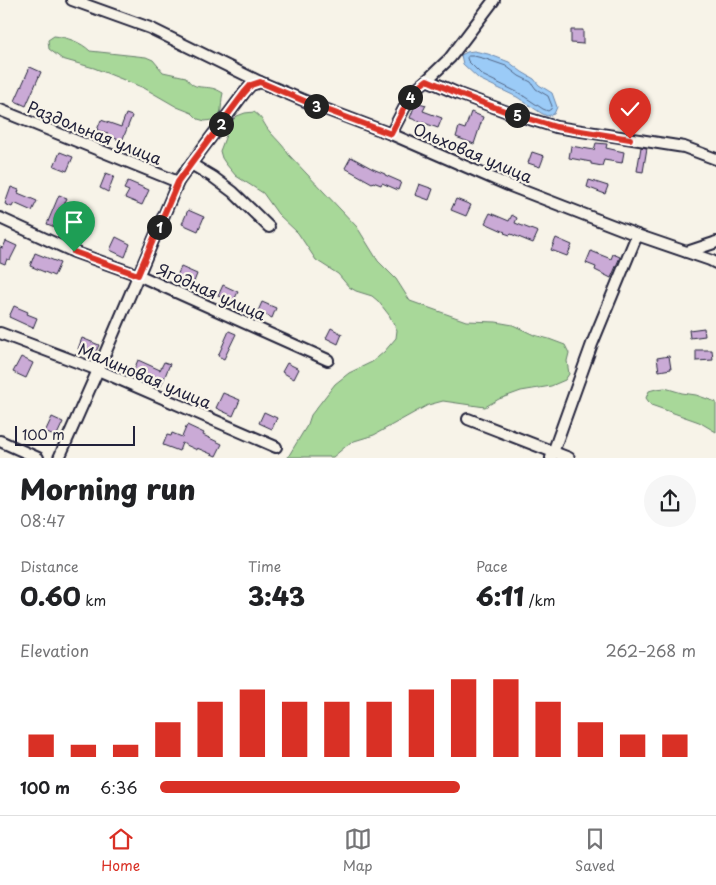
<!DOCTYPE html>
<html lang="en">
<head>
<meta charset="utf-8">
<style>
	body { margin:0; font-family:"Playpen Sans",sans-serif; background:#f6f6f6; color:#202124; height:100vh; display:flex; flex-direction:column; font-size:19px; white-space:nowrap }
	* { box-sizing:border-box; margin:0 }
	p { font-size:16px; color:#757577 }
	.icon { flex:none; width:28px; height:28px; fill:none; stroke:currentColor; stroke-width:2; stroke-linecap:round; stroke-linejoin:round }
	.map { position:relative; height:458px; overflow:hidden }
	.sheet { display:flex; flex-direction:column; background:#fff; flex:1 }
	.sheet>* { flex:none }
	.scale { position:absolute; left:15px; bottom:12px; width:120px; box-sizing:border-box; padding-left:5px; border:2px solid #22223b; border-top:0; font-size:14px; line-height:18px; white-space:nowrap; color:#22223b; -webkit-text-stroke:4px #f7f3e8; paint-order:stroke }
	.pin { position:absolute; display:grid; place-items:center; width:42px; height:42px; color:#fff; margin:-51px -21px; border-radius:50% 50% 50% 0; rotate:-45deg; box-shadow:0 0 5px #0007 }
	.pin .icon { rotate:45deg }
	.km { position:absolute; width:25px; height:25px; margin:-12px; border-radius:50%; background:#222; color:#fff; font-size:14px; line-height:25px; text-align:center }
	.round { display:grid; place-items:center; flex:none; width:52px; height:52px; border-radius:26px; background:#f6f6f6 }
	.headline { display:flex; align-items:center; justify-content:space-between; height:85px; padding:0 20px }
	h1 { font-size:28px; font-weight:800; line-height:38px }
	.stats { display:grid; grid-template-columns:repeat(3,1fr); gap:8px; height:85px; padding:5px 20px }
	.stats div { display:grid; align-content:center }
	.stats b { font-size:25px; font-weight:800 }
	.stats small { font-size:14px; font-weight:400 }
	.stats p { font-size:14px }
	.chart { height:140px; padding:10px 20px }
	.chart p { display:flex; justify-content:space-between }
	.chart svg { width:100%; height:90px; margin-top:5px; stroke:#d93025; stroke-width:6 }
	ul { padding:0 20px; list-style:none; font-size:16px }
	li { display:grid; grid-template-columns:80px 60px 1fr; align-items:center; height:38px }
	li i { height:12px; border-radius:6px; background:#d93025 }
	.tab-bar { display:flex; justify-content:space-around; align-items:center; height:70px; border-top:1px solid #e0e0e0; background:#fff; font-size:14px; color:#757577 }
	.tab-bar a { display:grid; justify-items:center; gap:2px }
	.tab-bar .current { color:#d93025 }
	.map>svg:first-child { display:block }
	.green { fill:#a8d899; stroke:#657d6a }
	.water { fill:#9bcbf7; stroke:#6b87ac }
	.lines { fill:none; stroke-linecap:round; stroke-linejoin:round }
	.shore { stroke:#526686; stroke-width:1 }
	.building { fill:#caaad6; stroke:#22223b }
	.minor-casing { stroke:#22223b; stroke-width:14 }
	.minor { stroke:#f7f3e8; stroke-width:10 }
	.route-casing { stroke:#fff; stroke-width:10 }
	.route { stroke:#d93025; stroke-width:6 }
	.labels { text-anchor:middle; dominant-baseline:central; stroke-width:4.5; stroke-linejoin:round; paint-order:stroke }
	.street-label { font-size:16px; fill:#22223b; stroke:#f7f3e8 }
</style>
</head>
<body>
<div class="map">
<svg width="716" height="458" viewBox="0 0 716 458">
	<rect width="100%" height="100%" fill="#f7f3e8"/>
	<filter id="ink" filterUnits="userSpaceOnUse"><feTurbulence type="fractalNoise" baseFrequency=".02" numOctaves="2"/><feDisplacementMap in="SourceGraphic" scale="10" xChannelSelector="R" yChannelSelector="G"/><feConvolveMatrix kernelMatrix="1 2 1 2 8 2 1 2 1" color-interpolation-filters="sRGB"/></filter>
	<g filter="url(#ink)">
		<g class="green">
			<path d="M 54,36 C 66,37 81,42 90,51 L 146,57 L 153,60 L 163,72 L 186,77 C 194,91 203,85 215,89 C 218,90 221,92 223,93 C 221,100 222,107 220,115 L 212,120 L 205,121 L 198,119 L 192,113 L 177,107 L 144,88 L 94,68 L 62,59 L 49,49 L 48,40 Z"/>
			<path d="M 254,112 C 263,118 264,125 270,132 C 277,140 284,146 289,155 L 357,227 L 378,261 L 396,279 L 410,301 L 466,321 L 496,322 L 513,325 L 534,335 L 549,339 L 565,345 L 569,353 L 567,361 L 569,374 L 565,380 L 551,386 L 521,391 L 499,399 L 485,407 L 443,401 L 428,405 L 374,435 L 351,442 L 333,457 L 288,457 L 308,424 L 311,415 L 335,384 L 349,373 L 372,362 L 384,352 L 396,338 L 397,330 L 389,315 L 378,301 L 372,296 L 356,291 L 349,287 L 338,274 L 316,260 L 298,233 L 278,214 L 263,193 L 236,176 L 226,164 L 222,158 L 220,151 L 231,122 L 237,116 L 245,113 Z"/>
			<path d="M 665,388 L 682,393 L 696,395 L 716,402 L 716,432 L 699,422 L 651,405 L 646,398 L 649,391 L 656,389 Z"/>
		</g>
		<path class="water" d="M 474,51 L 488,54 L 509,62 L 522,72 L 534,79 L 539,85 L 552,93 L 557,107 L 554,114 L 547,116 L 541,113 L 517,97 L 479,79 L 463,64 L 461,55 L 467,52 Z"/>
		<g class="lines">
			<path class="shore" d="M 469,56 L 474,56 L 486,59 L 506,66 L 519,76 L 531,82 L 536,89 L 548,96 L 552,106 L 551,109 L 548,111 L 543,109 L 519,93 L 482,75 L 468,61 L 467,58 Z"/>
		</g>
		<g class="building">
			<path d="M 571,30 L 583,30 L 583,44 L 571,43 Z"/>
			<path d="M 30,67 L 41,72 L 26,106 L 15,101 Z"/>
			<path d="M 416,102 L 426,105 L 423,111 L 442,118 L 438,128 L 410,118 Z"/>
			<path d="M 471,112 L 483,117 L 474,144 L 456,137 L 459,127 L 465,129 Z"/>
			<path d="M 126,114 L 132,116 L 122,141 L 107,135 L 108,134 L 97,130 L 101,120 L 121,127 Z"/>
			<path d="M 596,143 L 607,144 L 606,148 L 624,152 L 622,163 L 604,160 L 602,166 L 591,164 L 591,162 L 569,158 L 571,146 L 594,150 Z"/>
			<path d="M 641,147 L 647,148 L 643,172 L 637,171 Z"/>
			<path d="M 60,152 L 73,157 L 67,171 L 54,166 Z"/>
			<path d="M 532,152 L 544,156 L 540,167 L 528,163 Z"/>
			<path d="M 351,157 L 373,169 L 385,174 L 385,175 L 401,182 L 398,190 L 382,183 L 381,185 L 373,182 L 372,183 L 345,168 Z"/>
			<path d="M 106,173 L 114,176 L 108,192 L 100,188 Z"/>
			<path d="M 589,180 L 608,186 L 605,194 L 587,187 Z"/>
			<path d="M 128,181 L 149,190 L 142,205 L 125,198 L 129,191 L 124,189 Z"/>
			<path d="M 419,184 L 433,189 L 429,200 L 415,195 Z"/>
			<path d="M 11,187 L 19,190 L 18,193 L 37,201 L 32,211 L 14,203 L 12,207 L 5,204 Z"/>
			<path d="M 59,195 L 67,198 L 61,212 L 86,222 L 81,235 L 56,224 L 55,227 L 47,224 Z"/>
			<path d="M 456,199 L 471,205 L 466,216 L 451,210 Z"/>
			<path d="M 188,210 L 204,217 L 198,231 L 182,224 Z"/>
			<path d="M 490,213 L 509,221 L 512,215 L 517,218 L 515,223 L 538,232 L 533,243 L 511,234 L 510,235 L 504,233 L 505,232 L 485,223 Z"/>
			<path d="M 116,237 L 130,244 L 125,257 L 110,250 Z"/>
			<path d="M 556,238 L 572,245 L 567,256 L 551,250 Z"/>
			<path d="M 6,241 L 17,246 L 10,260 L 7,259 L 5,264 L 0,262 L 0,247 L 3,248 Z"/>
			<path d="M 591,251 L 611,259 L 613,254 L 620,257 L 611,278 L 595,270 L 596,267 L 586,263 Z"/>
			<path d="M 35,253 L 60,263 L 54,276 L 30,266 Z"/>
			<path d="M 181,267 L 197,274 L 192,287 L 175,280 Z"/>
			<path d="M 223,285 L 238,292 L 233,302 L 218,296 Z"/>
			<path d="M 262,302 L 276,308 L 272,318 L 258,311 Z"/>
			<path d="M 14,306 L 28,312 L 27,314 L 37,318 L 33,328 L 9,317 Z"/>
			<path d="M 331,328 L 342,334 L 338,344 L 326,338 Z"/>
			<path d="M 704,328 L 705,336 L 690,338 L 689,330 Z"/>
			<path d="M 229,331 L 236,334 L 224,359 L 218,356 Z"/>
			<path d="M 82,338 L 99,345 L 94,356 L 78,349 Z"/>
			<path d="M 696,350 L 712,350 L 713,360 L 696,361 Z"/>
			<path d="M 669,356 L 671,369 L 659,371 L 657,358 Z"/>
			<path d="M 21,357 L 33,363 L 26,378 L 13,372 Z"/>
			<path d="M 138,360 L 160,370 L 164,362 L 170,364 L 161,386 L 154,383 L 155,382 L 133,372 Z"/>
			<path d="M 287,363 L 299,369 L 294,379 L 282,372 Z"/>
			<path d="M 223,393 L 240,400 L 233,416 L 216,408 Z"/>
			<path d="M 264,412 L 277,418 L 272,429 L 259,423 Z"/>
			<path d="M 52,417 L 63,422 L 56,437 L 45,432 Z"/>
			<path d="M 187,425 L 204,433 L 203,435 L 222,444 L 216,456 L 197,448 L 197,450 L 182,443 L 179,451 L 163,445 L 167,435 L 171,436 L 172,433 L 182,437 Z"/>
		</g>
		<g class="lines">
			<defs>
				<g id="minor">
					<path d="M 72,0 L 150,28 L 260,82"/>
					<path d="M 427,80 L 459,94 L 510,113 L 556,127 L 684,147 L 716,159"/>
					<path d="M 0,110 L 178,182"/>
					<path d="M 391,134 L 413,91 L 427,80 L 450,58 L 494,0"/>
					<path d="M 191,164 L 213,177 L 233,192 L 269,227"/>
					<path d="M 0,218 L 74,252 L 138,275 L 328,360"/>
					<path d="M 687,252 L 714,243 L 716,242"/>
					<path d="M 0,333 L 98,370 L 276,447"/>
					<path d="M 468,419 L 569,458"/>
					<path d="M 0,441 L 38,458"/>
					<path d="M 59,458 L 98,370 L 178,182 L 191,164 L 244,93 L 251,85 L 260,82 L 317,106 L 391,134 L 508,185 L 637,235 L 710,260 L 716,263"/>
					<path d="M 551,458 L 592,344 L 637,235"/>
				</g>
			</defs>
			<use href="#minor" class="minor-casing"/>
			<use href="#minor" class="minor"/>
		</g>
	</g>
	<g class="lines" filter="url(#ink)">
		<defs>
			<path id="route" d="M 74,252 L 138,275 L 178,182 L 191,164 L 244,93 L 251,85 L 260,82 L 316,106 L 391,134 L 413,91 L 427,80 L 459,94 L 510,113 L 556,127 L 630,139"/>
		</defs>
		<use href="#route" class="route-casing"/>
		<use href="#route" class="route"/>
	</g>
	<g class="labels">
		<g class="street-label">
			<text transform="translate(95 132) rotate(22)">Раздольная улица</text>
			<text transform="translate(473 152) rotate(23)">Ольховая улица</text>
			<text transform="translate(212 291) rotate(24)">Ягодная улица</text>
			<text transform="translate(145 375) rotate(23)">Малиновая улица</text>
		</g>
	</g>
</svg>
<div class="scale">100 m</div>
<div class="pin" style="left:74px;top:252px;background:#1e9e55"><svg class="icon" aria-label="arrive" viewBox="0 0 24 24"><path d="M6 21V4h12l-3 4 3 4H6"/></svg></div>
<div class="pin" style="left:630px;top:139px;background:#d93025"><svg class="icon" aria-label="check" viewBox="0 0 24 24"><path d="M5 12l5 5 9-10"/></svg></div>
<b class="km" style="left:159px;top:227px">1</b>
<b class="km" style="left:221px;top:124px">2</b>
<b class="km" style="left:316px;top:106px">3</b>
<b class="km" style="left:410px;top:97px">4</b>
<b class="km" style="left:517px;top:115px">5</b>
</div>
<section class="sheet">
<div class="headline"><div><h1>Morning run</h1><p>08:47</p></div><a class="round"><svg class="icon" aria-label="share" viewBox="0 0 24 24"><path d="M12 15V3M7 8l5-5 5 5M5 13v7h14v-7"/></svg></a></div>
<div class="stats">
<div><p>Distance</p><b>0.60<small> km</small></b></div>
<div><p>Time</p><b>3:43</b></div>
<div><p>Pace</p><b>6:11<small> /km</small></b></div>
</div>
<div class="chart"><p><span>Elevation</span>262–268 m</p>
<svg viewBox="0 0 160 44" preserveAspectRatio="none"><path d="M5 44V33M15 44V38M25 44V38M35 44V27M45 44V17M55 44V11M65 44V17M75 44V17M85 44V17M95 44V11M105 44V6M115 44V6M125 44V17M135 44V27M145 44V33M155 44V33"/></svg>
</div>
<ul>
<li><b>100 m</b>6:36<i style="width:56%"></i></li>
</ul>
</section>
<nav class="tab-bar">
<a class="current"><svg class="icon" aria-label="home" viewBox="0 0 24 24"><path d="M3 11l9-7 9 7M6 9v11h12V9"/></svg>Home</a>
<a><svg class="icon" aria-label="map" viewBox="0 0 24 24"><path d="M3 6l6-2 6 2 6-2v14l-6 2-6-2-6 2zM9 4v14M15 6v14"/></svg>Map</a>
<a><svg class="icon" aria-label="saved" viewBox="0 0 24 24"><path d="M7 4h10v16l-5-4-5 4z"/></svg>Saved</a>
</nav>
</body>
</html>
